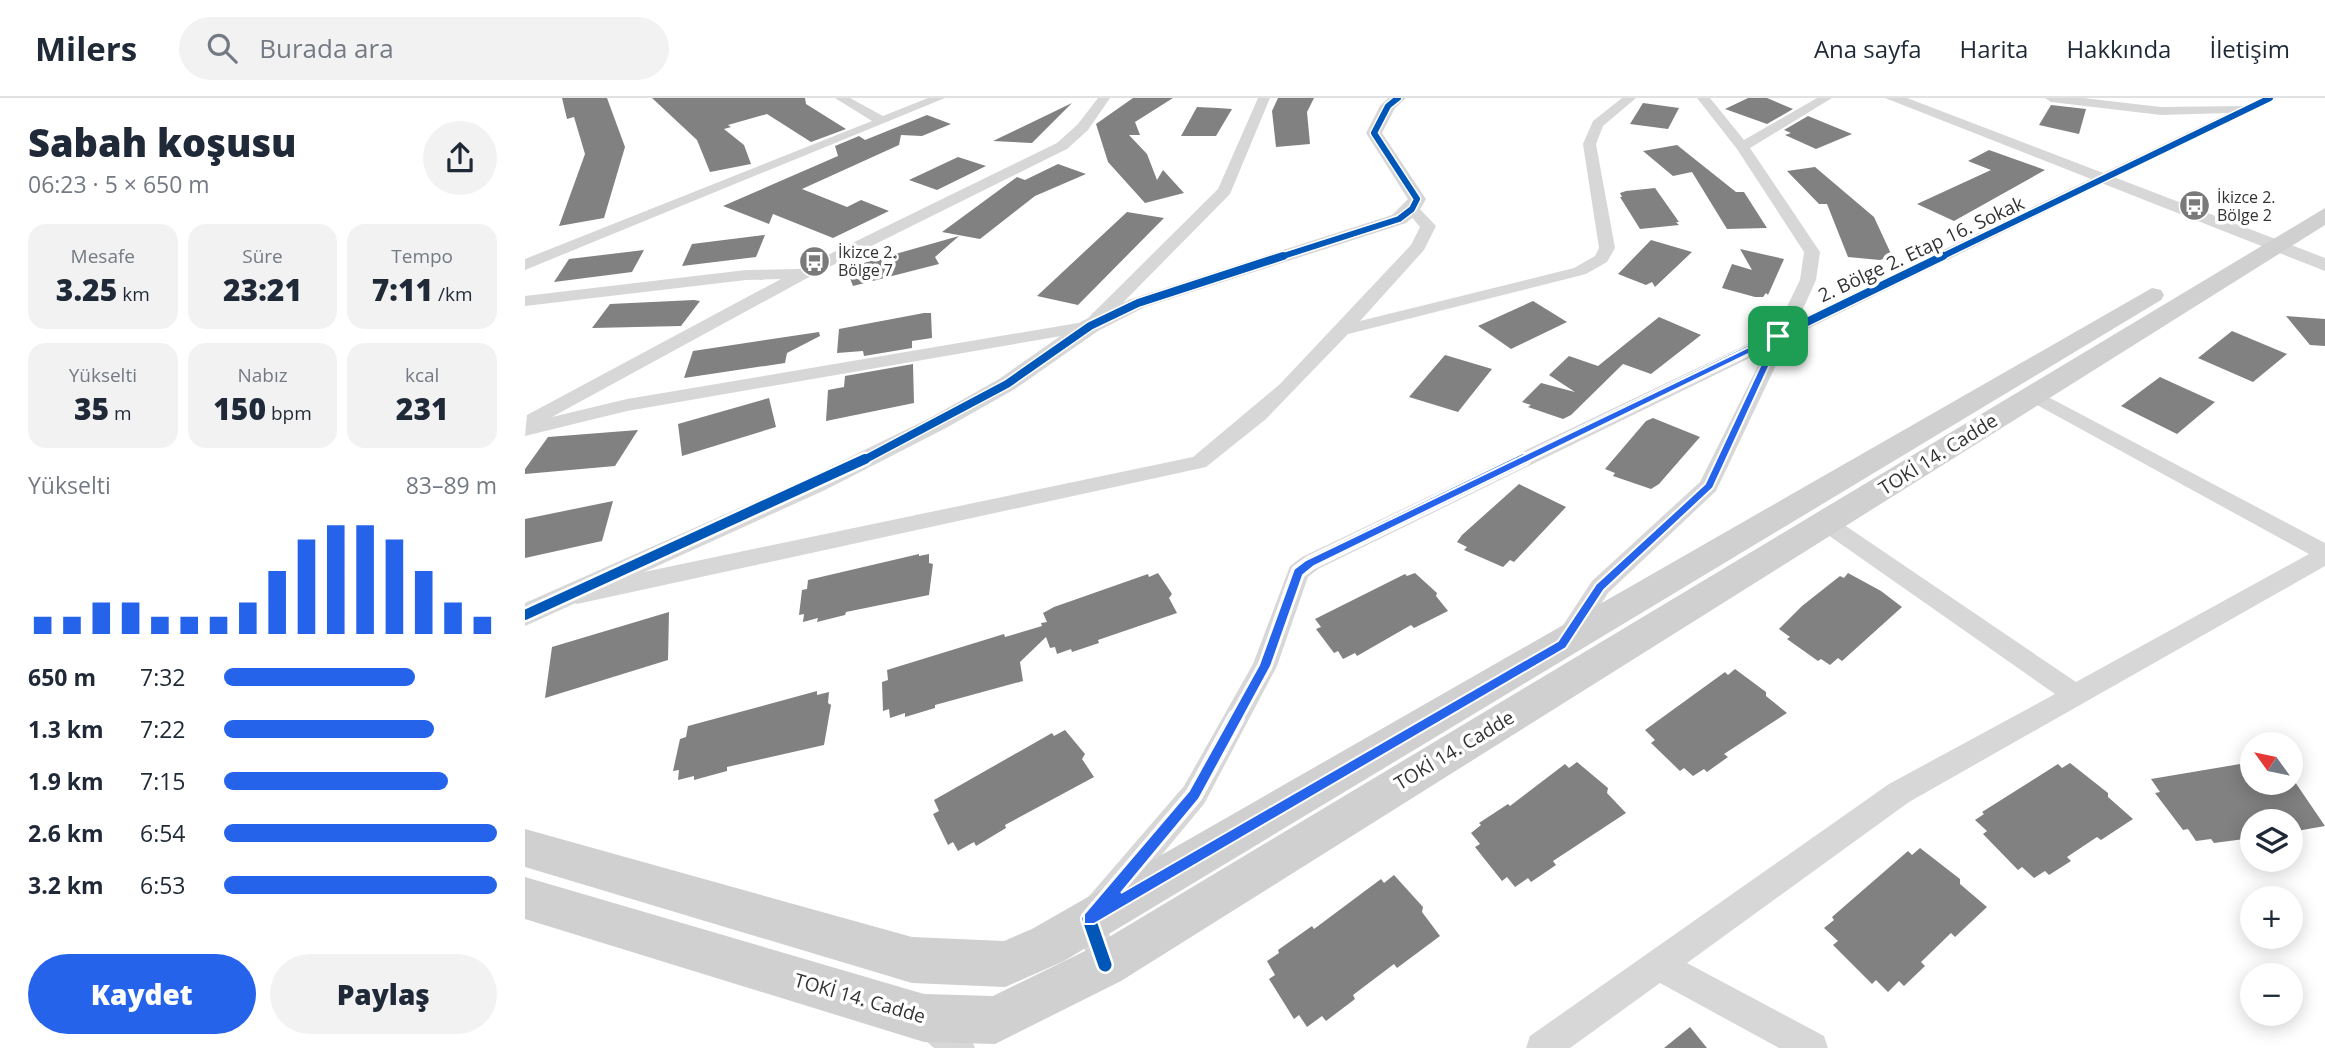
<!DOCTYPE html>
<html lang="tr">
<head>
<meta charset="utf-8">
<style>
	body { margin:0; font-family:"Open Sans",sans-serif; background:#f2f2f3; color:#1f2937; height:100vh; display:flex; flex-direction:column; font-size:26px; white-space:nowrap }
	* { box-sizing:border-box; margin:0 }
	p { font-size:23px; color:#747a83 }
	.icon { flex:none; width:38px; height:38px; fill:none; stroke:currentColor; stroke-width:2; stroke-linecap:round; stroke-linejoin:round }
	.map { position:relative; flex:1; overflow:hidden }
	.drawer { display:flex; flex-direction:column; background:#fff; width:525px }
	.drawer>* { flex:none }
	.needle { width:46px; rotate:303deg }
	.fabs { position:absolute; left:1715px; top:634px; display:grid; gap:14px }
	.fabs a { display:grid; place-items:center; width:63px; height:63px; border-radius:50%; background:#fff; box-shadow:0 4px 18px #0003; font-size:35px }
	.pin { position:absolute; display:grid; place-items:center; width:60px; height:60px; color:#fff; margin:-30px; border-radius:14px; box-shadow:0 4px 10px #0006 }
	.round { display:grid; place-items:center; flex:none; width:74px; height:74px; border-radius:37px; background:#f2f2f3 }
	.headline { display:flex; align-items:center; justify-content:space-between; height:119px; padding:0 28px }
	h1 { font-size:38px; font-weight:800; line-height:52px }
	.metrics { display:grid; grid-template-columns:repeat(3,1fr); gap:10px; height:119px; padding:7px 28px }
	.metrics div { display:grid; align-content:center; border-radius:18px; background:#f2f2f3; text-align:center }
	.metrics b { font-size:30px; font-weight:800 }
	.metrics small { font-size:19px; font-weight:400 }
	.metrics p { font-size:19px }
	.chart { height:196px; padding:14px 28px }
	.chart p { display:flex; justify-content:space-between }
	.chart svg { width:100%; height:126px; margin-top:7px; stroke:#2563eb; stroke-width:6 }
	.cta { display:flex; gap:14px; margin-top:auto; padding:14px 28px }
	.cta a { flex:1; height:80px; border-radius:42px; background:#2563eb; color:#fff; font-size:28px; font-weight:800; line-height:80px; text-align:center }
	.cta a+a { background:#f2f2f3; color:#1f2937 }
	ul { padding:0 28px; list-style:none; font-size:23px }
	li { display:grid; grid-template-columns:112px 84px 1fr; align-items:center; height:52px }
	li i { height:18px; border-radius:9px; background:#2563eb }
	header { display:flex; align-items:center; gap:42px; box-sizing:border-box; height:98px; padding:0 35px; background:#fff; border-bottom:2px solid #e0e1e3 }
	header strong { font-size:33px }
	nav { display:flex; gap:38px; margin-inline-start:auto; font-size:24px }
	.search { width:490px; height:63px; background:#f2f2f3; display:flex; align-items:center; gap:18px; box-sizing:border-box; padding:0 24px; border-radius:38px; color:#747a83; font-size:26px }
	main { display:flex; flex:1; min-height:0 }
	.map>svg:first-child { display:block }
	.building { fill:#818181 }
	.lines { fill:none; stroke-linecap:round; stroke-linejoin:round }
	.minor { fill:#d7d7d7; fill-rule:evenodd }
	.tertiary { fill:#d7d7d7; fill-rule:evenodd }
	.secondary { fill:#d0d0d0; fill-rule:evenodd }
	.cycleway-far3-casing { stroke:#fff; stroke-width:9 }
	.cycleway-far2-casing { stroke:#fff; stroke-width:11 }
	.cycleway-far1-casing { stroke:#fff; stroke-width:15 }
	.cycleway-casing { stroke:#fff; stroke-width:18 }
	.cycleway-far3 { stroke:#0057b8; stroke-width:6 }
	.cycleway-far2 { stroke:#0057b8; stroke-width:8 }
	.cycleway-far1 { stroke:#0057b8; stroke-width:10 }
	.cycleway { stroke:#0057b8; stroke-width:13 }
	.route { fill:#2563eb; stroke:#fff; stroke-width:2; fill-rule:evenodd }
	.labels { text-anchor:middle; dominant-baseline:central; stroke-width:7; stroke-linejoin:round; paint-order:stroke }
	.far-poi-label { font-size:16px; fill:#333; stroke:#fff; text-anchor:start }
	.street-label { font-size:19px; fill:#333; stroke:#fff }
</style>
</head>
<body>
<header>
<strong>Milers</strong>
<div class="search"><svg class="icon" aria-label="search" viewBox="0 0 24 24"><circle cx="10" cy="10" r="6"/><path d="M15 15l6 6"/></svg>Burada ara</div>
<nav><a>Ana sayfa</a><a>Harita</a><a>Hakkında</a><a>İletişim</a></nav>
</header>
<main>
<section class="drawer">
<div class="headline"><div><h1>Sabah koşusu</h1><p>06:23 · 5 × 650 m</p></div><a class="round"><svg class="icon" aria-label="share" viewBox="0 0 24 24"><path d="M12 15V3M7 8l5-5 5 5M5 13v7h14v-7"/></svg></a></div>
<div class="metrics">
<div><p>Mesafe</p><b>3.25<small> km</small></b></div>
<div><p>Süre</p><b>23:21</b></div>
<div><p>Tempo</p><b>7:11<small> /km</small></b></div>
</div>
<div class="metrics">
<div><p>Yükselti</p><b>35<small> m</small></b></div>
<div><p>Nabız</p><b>150<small> bpm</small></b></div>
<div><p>kcal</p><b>231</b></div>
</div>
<div class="chart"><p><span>Yükselti</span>83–89 m</p>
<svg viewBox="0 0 160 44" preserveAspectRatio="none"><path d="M5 44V38M15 44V38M25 44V33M35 44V33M45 44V38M55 44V38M65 44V38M75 44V33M85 44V22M95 44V11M105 44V6M115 44V6M125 44V11M135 44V22M145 44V33M155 44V38"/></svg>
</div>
<ul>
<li><b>650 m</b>7:32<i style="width:70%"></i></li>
<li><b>1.3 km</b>7:22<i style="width:77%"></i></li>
<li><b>1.9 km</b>7:15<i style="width:82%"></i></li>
<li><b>2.6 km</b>6:54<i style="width:100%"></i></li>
<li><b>3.2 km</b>6:53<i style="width:100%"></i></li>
</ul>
<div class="cta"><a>Kaydet</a><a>Paylaş</a></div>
</section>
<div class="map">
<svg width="1800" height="950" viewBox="0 0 1800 950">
	<rect width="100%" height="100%" fill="#fff"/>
	<g class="building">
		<path d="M 37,0 L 82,0 L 100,49 L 79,120 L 34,128 L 60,56 L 49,19 L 42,21 Z"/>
		<path d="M 127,0 L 280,0 L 281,6 L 321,31 L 286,44 L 242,16 L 203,27 L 206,29 L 199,31 L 219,47 L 226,66 L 185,74 L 172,42 Z"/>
		<path d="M 608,0 L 648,0 L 610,24 L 615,37 L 604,37 L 622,56 L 632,82 L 638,72 L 659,95 L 620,105 L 583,64 L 571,26 Z"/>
		<path d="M 753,0 L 789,0 L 782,14 L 785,46 L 751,49 L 747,13 Z"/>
		<path d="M 1223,0 L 1242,0 L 1268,11 L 1242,26 L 1200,11 Z"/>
		<path d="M 547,5 L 507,45 L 468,43 Z"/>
		<path d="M 1118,5 L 1154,10 L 1143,31 L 1105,26 Z"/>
		<path d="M 1526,7 L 1561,11 L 1554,36 L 1514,27 Z"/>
		<path d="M 672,9 L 693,10 L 707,11 L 691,38 L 656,38 Z"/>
		<path d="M 402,17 L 426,26 L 397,38 L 376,37 L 374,47 L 277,91 L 322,109 L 336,102 L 364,113 L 308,140 L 248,116 L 244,126 L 198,108 L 313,58 L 310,48 L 334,38 L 340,42 Z"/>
		<path d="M 1283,18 L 1327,36 L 1291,51 L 1260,37 L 1266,35 L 1259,32 Z"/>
		<path d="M 1152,47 L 1211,94 L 1219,94 L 1242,130 L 1202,131 L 1167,74 L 1148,78 L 1118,53 Z"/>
		<path d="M 1464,52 L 1520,72 L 1429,123 L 1392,106 L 1466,72 L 1443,63 Z"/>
		<path d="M 433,59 L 461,68 L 412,92 L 384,82 Z"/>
		<path d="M 533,66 L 561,76 L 510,98 L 455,141 L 417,134 L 492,79 L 500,82 Z"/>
		<path d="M 1290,69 L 1349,119 L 1367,158 L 1355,162 L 1323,159 L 1302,106 L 1294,106 L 1262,73 Z"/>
		<path d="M 1130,90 L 1154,124 L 1151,124 L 1154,127 L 1115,131 L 1095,99 L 1097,99 L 1095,95 L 1101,93 Z"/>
		<path d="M 602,114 L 639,120 L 553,207 L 512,198 Z"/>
		<path d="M 240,137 L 231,159 L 157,168 L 167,146 Z"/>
		<path d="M 434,138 L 410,159 L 414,166 L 328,188 L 321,170 Z"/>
		<path d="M 1126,142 L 1167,154 L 1130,189 L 1127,184 L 1121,187 L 1093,176 Z"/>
		<path d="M 1215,151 L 1259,161 L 1243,197 L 1241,195 L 1238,199 L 1230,199 L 1197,190 L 1207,166 L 1227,172 Z"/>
		<path d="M 119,152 L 107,174 L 29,184 L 44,161 Z"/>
		<path d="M 169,202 L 175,203 L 156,228 L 67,230 L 85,206 Z"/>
		<path d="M 1008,203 L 1042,224 L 986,251 L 953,228 Z"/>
		<path d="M 399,215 L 406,215 L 407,240 L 387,243 L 387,250 L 339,258 L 338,253 L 312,255 L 314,231 Z"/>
		<path d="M 1761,218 L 1800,221 L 1800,248 L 1785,247 Z"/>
		<path d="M 1134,219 L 1176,237 L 1126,276 L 1098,266 L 1046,317 L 1038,321 L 1003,309 L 1006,307 L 997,304 L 1016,285 L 1050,294 L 1024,277 L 1044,258 L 1073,268 Z"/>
		<path d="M 1707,233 L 1762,256 L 1728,284 L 1673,260 Z"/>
		<path d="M 294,234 L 295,238 L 262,255 L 260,265 L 159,280 L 168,253 Z"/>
		<path d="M 920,257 L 967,271 L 933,314 L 884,299 Z"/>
		<path d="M 388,266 L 389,305 L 301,323 L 303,292 L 319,289 L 320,278 Z"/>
		<path d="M 1635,279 L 1648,285 L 1690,304 L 1652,336 L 1596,308 Z"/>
		<path d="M 244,300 L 251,329 L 157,358 L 153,326 Z"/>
		<path d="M 1128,320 L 1175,339 L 1134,386 L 1126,391 L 1088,378 L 1090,375 L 1080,371 L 1121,323 Z"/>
		<path d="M 113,332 L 90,368 L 0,376 L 0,371 L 23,339 Z"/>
		<path d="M 994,386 L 1041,409 L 989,464 L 985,462 L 978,469 L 939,452 L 942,449 L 932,444 L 937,437 Z"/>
		<path d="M 88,403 L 77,443 L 0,460 L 0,421 Z"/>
		<path d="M 394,456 L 394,458 L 404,456 L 404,465 L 408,466 L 404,497 L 321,514 L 320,517 L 292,524 L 293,520 L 278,524 L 279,516 L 274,517 L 277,492 L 282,491 L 283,482 Z"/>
		<path d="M 633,475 L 647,496 L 644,500 L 652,515 L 573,542 L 574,545 L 547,554 L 546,551 L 532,556 L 530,549 L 525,550 L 521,539 L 495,564 L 498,583 L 410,607 L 410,610 L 380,619 L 380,615 L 365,620 L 364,611 L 358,613 L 357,584 L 363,582 L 362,572 L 479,536 L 480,539 L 517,528 L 516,525 L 522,524 L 518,515 L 529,509 L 623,476 L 624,479 Z"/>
		<path d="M 890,475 L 912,495 L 911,498 L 923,513 L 889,530 L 886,527 L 832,558 L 830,555 L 818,561 L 813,553 L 809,555 L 791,531 L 796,529 L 790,521 L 880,476 L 882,478 Z"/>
		<path d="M 1323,475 L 1356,493 L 1377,509 L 1317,563 L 1313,560 L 1305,567 L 1296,561 L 1293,563 L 1262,541 L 1265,539 L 1254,531 L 1277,508 L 1315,478 L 1319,480 Z"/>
		<path d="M 144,514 L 143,562 L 20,600 L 27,549 Z"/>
		<path d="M 1210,571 L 1241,594 L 1241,598 L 1262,615 L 1199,656 L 1203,659 L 1182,674 L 1179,671 L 1168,678 L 1159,670 L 1155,673 L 1126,645 L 1130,642 L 1120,632 L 1200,574 L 1203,577 Z"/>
		<path d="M 292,593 L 292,597 L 304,594 L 303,605 L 306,607 L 299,647 L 202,669 L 202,673 L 169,682 L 169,678 L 153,682 L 154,672 L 148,673 L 155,641 L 161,639 L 163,628 Z"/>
		<path d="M 540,632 L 560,656 L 557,661 L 569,679 L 480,727 L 481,730 L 451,748 L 449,744 L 433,753 L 428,744 L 423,747 L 408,716 L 414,713 L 409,702 L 527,635 L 529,638 Z"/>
		<path d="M 1052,664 L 1083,690 L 1082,695 L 1101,715 L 1028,763 L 1031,767 L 1006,784 L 1003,780 L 990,789 L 982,779 L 977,783 L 950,749 L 955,746 L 946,735 L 956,727 L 954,725 L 983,706 L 985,708 L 1040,666 L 1044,670 Z"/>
		<path d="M 1727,664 L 1727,684 L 1770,684 L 1800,728 L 1766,734 L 1766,723 L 1727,723 L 1727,740 L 1689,745 L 1686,741 L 1671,743 L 1663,731 L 1658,732 L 1630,695 L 1635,694 L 1626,681 Z"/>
		<path d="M 1545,665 L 1583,695 L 1583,699 L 1608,721 L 1576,742 L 1572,739 L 1542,759 L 1546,763 L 1524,777 L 1520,773 L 1509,780 L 1497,769 L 1493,772 L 1458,736 L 1462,733 L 1450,722 L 1459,716 L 1457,714 L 1533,666 L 1537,670 Z"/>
		<path d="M 1395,750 L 1435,781 L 1435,786 L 1462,809 L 1430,839 L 1426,835 L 1396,864 L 1400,868 L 1379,888 L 1374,883 L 1363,894 L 1351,882 L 1347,886 L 1308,847 L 1313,843 L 1299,830 L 1309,822 L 1307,819 L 1383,753 L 1387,757 Z"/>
		<path d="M 869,777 L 898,809 L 897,814 L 915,838 L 872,870 L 869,866 L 828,897 L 830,901 L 801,923 L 797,918 L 782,929 L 774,917 L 769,921 L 744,881 L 750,877 L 742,863 L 754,855 L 753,852 L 787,828 L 789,831 L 856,781 L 859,785 Z"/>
		<path d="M 1165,929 L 1182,950 L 1139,950 Z"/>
	</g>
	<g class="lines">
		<g class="minor">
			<path d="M 310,0 L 325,0 L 358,18 L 403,0 L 420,0 L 0,172 L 0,161 L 347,23 Z"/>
			<path d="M 573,0 L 585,0 L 563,32 L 542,51 L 286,178 L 27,319 L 102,301 L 559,224 L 693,91 L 733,0 L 745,0 L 705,96 L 571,232 L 102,313 L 0,338 L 2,317 L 256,181 L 221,182 L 0,208 L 0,198 L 221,172 L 274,171 L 532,45 L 553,26 Z"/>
			<path d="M 1097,0 L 1111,0 L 1078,28 L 1071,46 L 1090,150 L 1082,164 L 1061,176 L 823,236 L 741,321 L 681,369 L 52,506 L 44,503 L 40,497 L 44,491 L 52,488 L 668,359 L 755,286 L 886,147 L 895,129 L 880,111 L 882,108 L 892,108 L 911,128 L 899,152 L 835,223 L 1049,170 L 1070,158 L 1074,150 L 1058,46 L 1068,23 Z"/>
			<path d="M 1172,0 L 1185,0 L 1219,42 L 1292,0 L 1307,0 L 1225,50 L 1295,154 L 1291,182 L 1273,222 L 1703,15 L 1636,17 L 1526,4 L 1520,0 L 1558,0 L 1636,9 L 1719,8 L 1735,0 L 1751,0 L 1264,240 L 1191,393 L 1083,495 L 1050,548 L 1041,550 L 1032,548 L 1029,541 L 1067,483 L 1175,384 L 1241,252 L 793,471 L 783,479 L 752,568 L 679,706 L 580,825 L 596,867 L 591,878 L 580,883 L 569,878 L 549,821 L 553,811 L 659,688 L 728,566 L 765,468 L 777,459 L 1250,233 L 1275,182 L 1279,154 L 1212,51 Z"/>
			<path d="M 1508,291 L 1800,445 L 1800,468 L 1384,704 L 1162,865 L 1299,938 L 1303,950 L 1254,950 L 1135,885 L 1045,950 L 1001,950 L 1005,938 L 1364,686 L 1530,596 L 1293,430 L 1290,425 L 1293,420 L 1309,420 L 1551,584 L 1784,456 L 1501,301 L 1499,297 L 1501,293 Z"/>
			<path d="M 404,909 C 422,916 443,931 450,950 L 409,950 L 393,936 L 388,925 L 393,914 Z"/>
		</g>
		<g class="tertiary">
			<path d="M 863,0 L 881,0 L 870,10 L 857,35 L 901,101 L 893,115 L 881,125 L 620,209 L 573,233 L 490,291 L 421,330 L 300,392 L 0,528 L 0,505 L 282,380 L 405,320 L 474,281 L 557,223 L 606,201 L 867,117 L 883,101 L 841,35 L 855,8 Z"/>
			<path d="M 1360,0 L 1382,0 L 1800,160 L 1800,173 Z"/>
		</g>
		<g class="secondary">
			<path d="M 1800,110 L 1800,127 L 596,883 L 470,946 L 399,944 L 0,821 L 0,779 L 399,896 L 468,898 L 564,851 Z"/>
			<path d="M 1627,190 L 1636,192 L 1639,197 L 1636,202 L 539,863 L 480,889 L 387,885 L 0,769 L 0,731 L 387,839 L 479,843 L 507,831 Z"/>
		</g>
		<defs>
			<g id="cycleway-far3">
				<path d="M 752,160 L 874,121 L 887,111 L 892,101 L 849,35 L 863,8 L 873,0"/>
				<path d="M 1414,160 L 1745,0"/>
			</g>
			<g id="cycleway-far2">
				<path d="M 337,363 L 482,286 L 565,228 L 613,205 L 758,158"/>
				<path d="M 995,363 L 1418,158"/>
			</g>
			<g id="cycleway-far1">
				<path d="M 0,517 L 340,361"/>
				<path d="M 710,622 L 740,568 L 773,474 L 785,465 L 999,361"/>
			</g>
			<path id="cycleway" d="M 580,867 L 564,821 L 669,697 L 711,620"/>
		</defs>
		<use href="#cycleway-far3" class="cycleway-far3-casing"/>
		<use href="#cycleway-far2" class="cycleway-far2-casing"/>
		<use href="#cycleway-far1" class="cycleway-far1-casing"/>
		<use href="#cycleway" class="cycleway-casing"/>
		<use href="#cycleway-far3" class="cycleway-far3"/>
		<use href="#cycleway-far2" class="cycleway-far2"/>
		<use href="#cycleway-far1" class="cycleway-far1"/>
		<use href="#cycleway" class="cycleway"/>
	</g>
	<path class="route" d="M 1253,235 L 1258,238 L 1188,390 L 1079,492 L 1041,550 L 569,826 L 559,826 L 559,816 L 664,693 L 734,567 L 769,471 L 781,462 ZM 1246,245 L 1180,386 L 1071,486 L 1033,543 L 596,795 L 674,701 L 746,568 L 778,477 L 789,468 Z"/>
	<defs>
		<symbol id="bus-disc" viewBox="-11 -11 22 22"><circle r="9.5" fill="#7a7a7a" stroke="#fff"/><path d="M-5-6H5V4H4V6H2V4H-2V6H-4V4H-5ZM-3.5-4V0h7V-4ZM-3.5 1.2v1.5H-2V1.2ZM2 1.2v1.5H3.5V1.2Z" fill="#fff"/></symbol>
	</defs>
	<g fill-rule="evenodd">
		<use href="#bus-disc" x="1652" y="90" width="35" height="35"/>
		<use href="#bus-disc" x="272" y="146" width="35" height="35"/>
	</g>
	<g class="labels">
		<g class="far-poi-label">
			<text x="1692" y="99">İkizce 2.<tspan x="1692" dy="18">Bölge 2</tspan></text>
			<text x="313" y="154">İkizce 2.<tspan x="313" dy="18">Bölge 7</tspan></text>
		</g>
		<g class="street-label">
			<text transform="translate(1396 151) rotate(-25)">2. Bölge 2. Etap 16. Sokak</text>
			<text transform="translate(1413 356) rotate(-32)">TOKİ 14. Cadde</text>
			<text transform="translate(929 652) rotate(-31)">TOKİ 14. Cadde</text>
			<text transform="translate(335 900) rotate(16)">TOKİ 14. Cadde</text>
		</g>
	</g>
</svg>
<div class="fabs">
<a><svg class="needle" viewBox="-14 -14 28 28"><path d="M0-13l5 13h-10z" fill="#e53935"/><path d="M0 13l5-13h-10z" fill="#747a83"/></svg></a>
<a><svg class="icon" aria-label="layers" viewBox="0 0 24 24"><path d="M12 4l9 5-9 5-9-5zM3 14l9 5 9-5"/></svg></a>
<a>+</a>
<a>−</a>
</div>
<div class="pin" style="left:1253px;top:238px;background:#1e9e55"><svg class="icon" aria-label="arrive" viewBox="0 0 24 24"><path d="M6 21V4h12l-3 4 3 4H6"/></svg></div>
</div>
</main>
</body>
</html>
